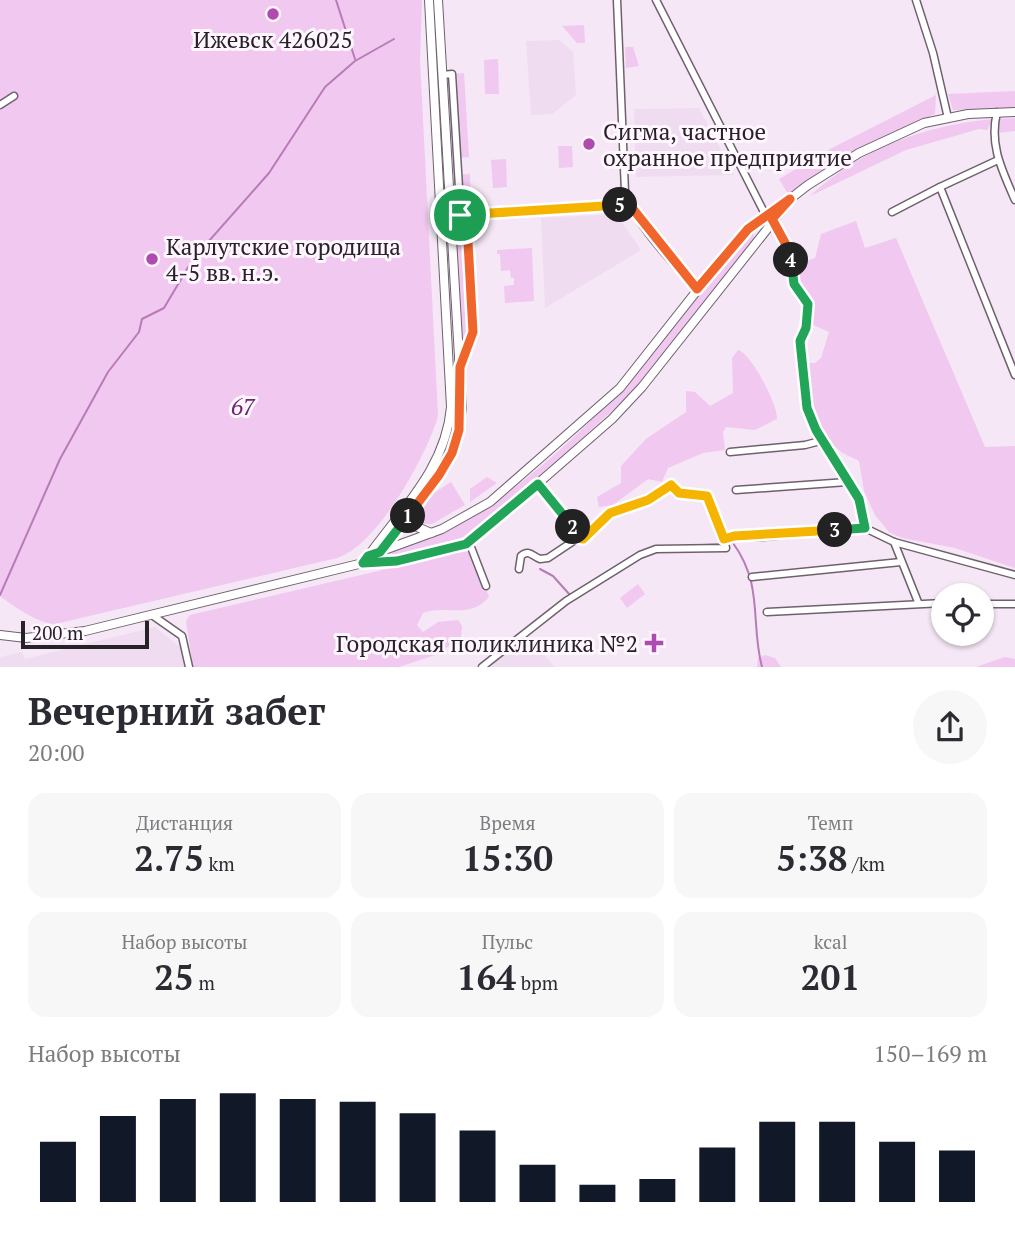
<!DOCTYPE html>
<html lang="ru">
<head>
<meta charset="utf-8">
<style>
	body { margin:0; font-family:"PT Serif",serif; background:#f7f7f7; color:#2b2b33; height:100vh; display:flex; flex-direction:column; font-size:26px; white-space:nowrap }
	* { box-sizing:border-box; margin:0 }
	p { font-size:23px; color:#7c7c81 }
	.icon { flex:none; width:38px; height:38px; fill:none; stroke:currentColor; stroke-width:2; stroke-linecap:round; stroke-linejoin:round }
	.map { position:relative; height:667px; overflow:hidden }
	.details { display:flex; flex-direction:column; background:#fff; flex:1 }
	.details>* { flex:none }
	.buttons { position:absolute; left:931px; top:583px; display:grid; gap:14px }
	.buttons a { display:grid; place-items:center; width:63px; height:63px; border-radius:50%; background:#fff; box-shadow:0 2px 5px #0004; font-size:35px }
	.scale { position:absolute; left:21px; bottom:18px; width:128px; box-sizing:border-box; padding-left:7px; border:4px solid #272227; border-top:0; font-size:19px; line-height:24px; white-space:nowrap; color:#272227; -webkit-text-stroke:5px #fff6ff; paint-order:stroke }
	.pin { position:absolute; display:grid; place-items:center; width:60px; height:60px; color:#fff; margin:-30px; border:4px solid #fff; border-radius:50%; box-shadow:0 2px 7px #0007 }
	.km { position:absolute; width:35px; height:35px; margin:-18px; border-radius:50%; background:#222; color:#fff; font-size:19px; line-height:35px; text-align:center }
	.round { display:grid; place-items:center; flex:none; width:74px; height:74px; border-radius:37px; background:#f7f7f7 }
	.headline { display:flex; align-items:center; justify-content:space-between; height:119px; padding:0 28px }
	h1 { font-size:38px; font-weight:800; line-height:52px }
	.metrics { display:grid; grid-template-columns:repeat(3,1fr); gap:10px; height:119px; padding:7px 28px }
	.metrics div { display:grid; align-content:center; border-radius:18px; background:#f7f7f7; text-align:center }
	.metrics b { font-size:35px; font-weight:800 }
	.metrics small { font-size:19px; font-weight:400 }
	.metrics p { font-size:19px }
	.chart { height:196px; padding:14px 28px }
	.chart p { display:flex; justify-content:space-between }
	.chart svg { width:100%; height:126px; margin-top:7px; stroke:#111827; stroke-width:6 }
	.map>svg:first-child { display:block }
	.built { fill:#f0dcf0 }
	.green { fill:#f1c8f0 }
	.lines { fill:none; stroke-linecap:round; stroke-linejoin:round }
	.stream { stroke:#b77cb7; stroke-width:2 }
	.minor-casing { stroke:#6e616d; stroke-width:9 }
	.major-casing { stroke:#6e616d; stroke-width:10 }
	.minor { stroke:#fff; stroke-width:6 }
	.major { stroke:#fff; stroke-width:8 }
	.split-1-casing { stroke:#fff; stroke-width:14 }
	.split-2-casing { stroke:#fff; stroke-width:14 }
	.split-3-casing { stroke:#fff; stroke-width:14 }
	.split-4-casing { stroke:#fff; stroke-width:14 }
	.split-5-casing { stroke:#fff; stroke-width:14 }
	.split-6-casing { stroke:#fff; stroke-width:14 }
	.split-1 { stroke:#f0652b; stroke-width:9 }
	.split-2 { stroke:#22a559; stroke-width:9 }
	.split-3 { stroke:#f5b400; stroke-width:9 }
	.split-4 { stroke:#22a559; stroke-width:9 }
	.split-5 { stroke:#f0652b; stroke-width:9 }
	.split-6 { stroke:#f5b400; stroke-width:9 }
	.poi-dot { fill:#ae4ab0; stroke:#fff6ff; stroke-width:2.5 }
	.labels { text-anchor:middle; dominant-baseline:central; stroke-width:6; stroke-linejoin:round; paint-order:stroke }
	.poi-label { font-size:23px; fill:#272227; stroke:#fff6ff; text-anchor:start }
	.park-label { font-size:23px; font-style:italic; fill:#6d266f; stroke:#fff6ff }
</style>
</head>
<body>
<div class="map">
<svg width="1015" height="667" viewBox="0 0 1015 667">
	<rect width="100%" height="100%" fill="#f5e7f5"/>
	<g class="built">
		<path d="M 559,40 L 573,52 L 576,95 L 552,114 L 531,115 L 526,41 Z"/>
		<path d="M 699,108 L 734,175 L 636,177 L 634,109 Z"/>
		<path d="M 616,214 L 641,250 L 545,308 L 541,218 Z"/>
		<path d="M 155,627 L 182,649 L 184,667 L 0,667 L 0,657 L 22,652 L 25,659 Z"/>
		<path d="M 525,635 L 555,667 L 488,667 Z"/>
	</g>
	<g class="green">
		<path d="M 0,0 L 422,0 L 420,60 L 438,416 C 427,455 377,546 337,558 L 55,624 C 39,624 13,606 0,596 Z"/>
		<path d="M 584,25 L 585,43 L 577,43 L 562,26 Z"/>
		<path d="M 625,47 L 633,47 L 639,66 L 626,68 Z"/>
		<path d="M 498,59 L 499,94 L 485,94 L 484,60 Z"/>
		<path d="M 464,73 L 469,157 L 457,158 L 452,74 Z"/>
		<path d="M 1015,91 L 1015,108 L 953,110 L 948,94 Z"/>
		<path d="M 936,95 L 935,114 L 837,160 L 788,194 L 779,179 L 832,148 Z"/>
		<path d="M 1015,118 L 1015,131 L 998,133 L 999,119 Z"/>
		<path d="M 993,119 L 987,130 L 979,129 L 906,150 L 810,196 C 862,148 923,126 993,119 Z"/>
		<path d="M 558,146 L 572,146 L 573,167 L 559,168 Z"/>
		<path d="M 506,159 L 507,187 L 493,188 L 491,160 Z"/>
		<path d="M 795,159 L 796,167 L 768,168 L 768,161 Z"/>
		<path d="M 470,174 L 471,215 L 460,215 L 459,175 Z"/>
		<path d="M 856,221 L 865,248 L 896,238 L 985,447 L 1015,446 L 1015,568 L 955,548 L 902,538 L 889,532 L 875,515 L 864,491 L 859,461 C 852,457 844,455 839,450 C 813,429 809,398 802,367 L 805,363 L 815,363 L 821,358 L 829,332 L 811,324 L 812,302 L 802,290 L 795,269 L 798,264 L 815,258 L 821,234 Z"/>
		<path d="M 753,232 L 754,238 L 636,389 L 535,481 L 460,543 L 389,556 L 394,551 C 551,497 648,359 747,234 Z"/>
		<path d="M 461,233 L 467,291 L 464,291 L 467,328 L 470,331 L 462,352 L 455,234 Z"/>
		<path d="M 532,248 L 534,301 L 505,303 L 504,286 L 514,285 L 514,278 L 511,278 L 510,270 L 501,271 L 500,254 L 497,254 L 497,250 Z"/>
		<path d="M 738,350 C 751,353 778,405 777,419 L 755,430 L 726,427 L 723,432 L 725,450 L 703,453 L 668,468 L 662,482 L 648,479 L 613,505 L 599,507 L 597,497 L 621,483 L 621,466 L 646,439 L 686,412 L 686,391 L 695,392 L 710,406 L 733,393 L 732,358 Z"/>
		<path d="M 487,477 L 497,483 L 470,502 L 470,489 Z"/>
		<path d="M 451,482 L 465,505 L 432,524 L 421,524 L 419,514 L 434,493 Z"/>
		<path d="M 464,551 L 473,554 L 489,597 C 470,620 445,604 423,613 L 417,625 L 423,632 L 438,622 L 458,620 L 462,626 L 461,638 L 435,655 L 399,667 L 193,667 L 186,621 L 190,615 Z"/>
		<path d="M 638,584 L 645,594 L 627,608 L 620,598 Z"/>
		<path d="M 765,655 L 775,658 L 781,667 L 757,667 L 758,658 Z"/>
		<path d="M 1005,657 L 1015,659 L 1015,667 L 976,667 Z"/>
	</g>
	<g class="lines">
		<g class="stream">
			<path d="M 336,0 L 355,59"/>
			<path d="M 729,543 L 733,543 C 764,586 750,622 762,667"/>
			<path d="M 684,546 L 723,544"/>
			<path d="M 620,564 L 633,556"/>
			<path d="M 540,569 L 553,576 L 570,595"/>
			<path d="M 0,595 L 60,459 L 108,372 L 139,332 L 142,319 L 164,308 L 193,259 L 269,173 L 325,87 L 355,61 L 394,39"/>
			<path d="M 490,657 L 551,609"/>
		</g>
		<defs>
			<g id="minor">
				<path d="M 617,0 L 625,192 C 635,224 674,264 697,289"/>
				<path d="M 656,0 L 768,220"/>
				<path d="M 916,0 L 933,53 L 948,118"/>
				<path d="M 442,75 L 452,74 L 461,220 L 468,242 L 473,332 L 461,365"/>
				<path d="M 0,105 L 14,96"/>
				<path d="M 997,112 C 989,145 1002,170 1015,200"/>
				<path d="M 998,160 L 940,187 L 1015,375"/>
				<path d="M 892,212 L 940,187"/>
				<path d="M 460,215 L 629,204"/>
				<path d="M 773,220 L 791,252 L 794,284 L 808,304 L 806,329 L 800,341 L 807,408 L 816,430 L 859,499 L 865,528"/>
				<path d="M 730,452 L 805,445 L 824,440"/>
				<path d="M 538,484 L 571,524 L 578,538"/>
				<path d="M 736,490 L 847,482"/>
				<path d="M 469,542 L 486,586"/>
				<path d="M 894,542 L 918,602"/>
				<path d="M 519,569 L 521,556 C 529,549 532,556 540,559 L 548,558 L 578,538 L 583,539 L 610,513 L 648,500 L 671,485 L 679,493 L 707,496 L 724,539"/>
				<path d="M 752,577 L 901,562"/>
				<path d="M 982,604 L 1015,604"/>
				<path d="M 767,612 L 943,603"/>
				<path d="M 152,615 L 182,636 L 189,667"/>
				<path d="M 482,667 L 566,601 L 640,555 L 656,549 L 726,548 L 724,539 L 734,536 L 762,537 L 865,528 L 894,542 L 1015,575"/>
			</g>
			<g id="major">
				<path d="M 413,510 L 415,526 L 431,533"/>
				<path d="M 381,550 C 417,508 455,465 462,408 L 438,0"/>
				<path d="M 369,555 C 403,508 446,467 451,407 L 429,0"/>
				<path d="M 368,556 L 442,529 L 490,502 L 620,388 L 737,240 L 808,185 L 859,153 L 924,123 L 968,114 L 1015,112"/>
				<path d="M 0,635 L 26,638 L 85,631 L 363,563 L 397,561 L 457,548 L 473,540 L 612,419 L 642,387 L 791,199"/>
			</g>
		</defs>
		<use href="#minor" class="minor-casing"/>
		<use href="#major" class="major-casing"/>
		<use href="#minor" class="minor"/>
		<use href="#major" class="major"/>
	</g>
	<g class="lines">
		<defs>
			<path id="split-1" d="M 408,516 L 439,475 L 452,453 L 459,430 L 460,367 L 473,332 L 468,242 L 460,215"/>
			<path id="split-2" d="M 408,516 L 380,552 L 368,556 L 363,563 L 397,561 L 466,544 L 538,484 L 573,527"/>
			<path id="split-3" d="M 573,527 L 578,538 L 583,539 L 610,513 L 648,500 L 671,485 L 679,493 L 707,496 L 724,539 L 734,536 L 835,530"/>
			<path id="split-4" d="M 791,260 L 794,284 L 808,304 L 806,328 L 800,341 L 807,408 L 816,430 L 859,499 L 865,528 L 835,530"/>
			<path id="split-5" d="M 620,205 L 629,204 L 697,289 L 748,229 L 790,199 L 772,219 L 790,252 L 791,260"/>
			<path id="split-6" d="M 460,215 L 620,205"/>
		</defs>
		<use href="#split-1" class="split-1-casing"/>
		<use href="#split-2" class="split-2-casing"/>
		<use href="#split-3" class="split-3-casing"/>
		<use href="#split-4" class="split-4-casing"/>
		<use href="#split-5" class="split-5-casing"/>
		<use href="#split-6" class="split-6-casing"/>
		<use href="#split-1" class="split-1"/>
		<use href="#split-2" class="split-2"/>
		<use href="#split-3" class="split-3"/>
		<use href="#split-4" class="split-4"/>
		<use href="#split-5" class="split-5"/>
		<use href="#split-6" class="split-6"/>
	</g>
	<g class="poi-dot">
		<circle cx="273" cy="14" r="7"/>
		<circle cx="589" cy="144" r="7"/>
		<circle cx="152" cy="259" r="7"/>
		<path d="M650.5 632.5h7v7h7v7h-7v7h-7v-7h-7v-7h7z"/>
	</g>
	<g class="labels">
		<g class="poi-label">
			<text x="273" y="39" text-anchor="middle">Ижевск 426025</text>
			<text x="603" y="131">Сигма, частное<tspan x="603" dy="26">охранное предприятие</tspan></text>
			<text x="166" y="246">Карлутские городища<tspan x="166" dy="26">4-5 вв. н.э.</tspan></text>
			<text x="638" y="643" text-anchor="end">Городская поликлиника №2</text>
		</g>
		<g class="park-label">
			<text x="243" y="406">67</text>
		</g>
	</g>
</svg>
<div class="buttons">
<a><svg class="icon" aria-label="locate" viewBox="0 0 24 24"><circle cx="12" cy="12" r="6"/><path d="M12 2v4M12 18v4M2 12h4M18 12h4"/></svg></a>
</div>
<div class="scale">200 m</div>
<div class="pin" style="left:460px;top:215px;background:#1e9e55"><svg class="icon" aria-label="arrive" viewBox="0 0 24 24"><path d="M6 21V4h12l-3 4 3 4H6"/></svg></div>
<b class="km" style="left:408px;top:516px">1</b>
<b class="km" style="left:573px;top:527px">2</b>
<b class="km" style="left:835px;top:530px">3</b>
<b class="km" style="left:791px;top:260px">4</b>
<b class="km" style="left:620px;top:205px">5</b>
</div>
<section class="details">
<div class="headline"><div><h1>Вечерний забег</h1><p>20:00</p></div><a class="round"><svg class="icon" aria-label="share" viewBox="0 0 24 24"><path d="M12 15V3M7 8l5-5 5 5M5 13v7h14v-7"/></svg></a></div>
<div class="metrics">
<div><p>Дистанция</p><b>2.75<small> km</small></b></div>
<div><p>Время</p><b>15:30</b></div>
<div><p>Темп</p><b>5:38<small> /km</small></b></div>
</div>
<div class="metrics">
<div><p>Набор высоты</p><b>25<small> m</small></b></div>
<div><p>Пульс</p><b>164<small> bpm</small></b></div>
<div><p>kcal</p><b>201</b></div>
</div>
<div class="chart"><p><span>Набор высоты</span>150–169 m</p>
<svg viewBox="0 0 160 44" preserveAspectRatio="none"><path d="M5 44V23M15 44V14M25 44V8M35 44V6M45 44V8M55 44V9M65 44V13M75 44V19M85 44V31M95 44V38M105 44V36M115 44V25M125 44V16M135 44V16M145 44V23M155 44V26"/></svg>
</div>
</section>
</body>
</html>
